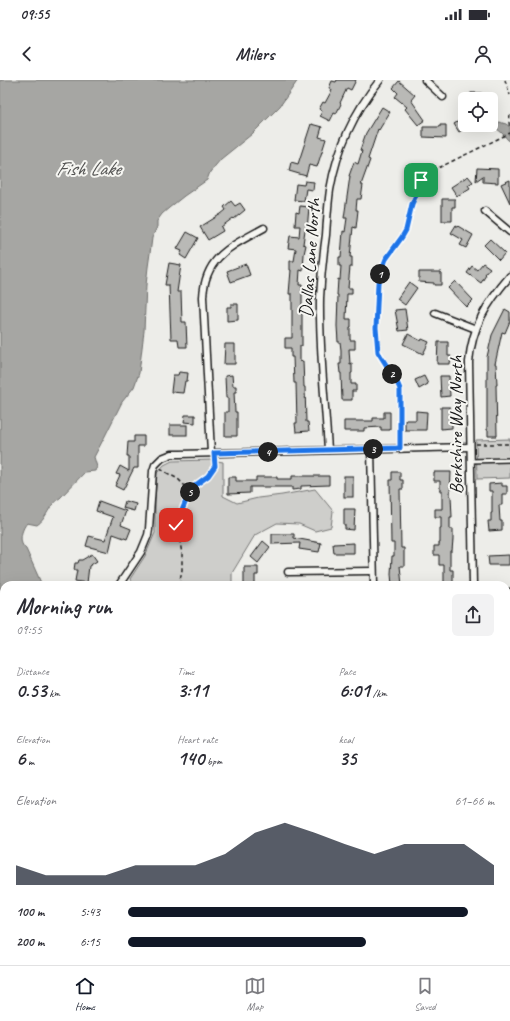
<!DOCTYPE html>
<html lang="en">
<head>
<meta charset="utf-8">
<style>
	body { margin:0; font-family:Caveat,sans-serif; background:#f2f2f3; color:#2b2b33; height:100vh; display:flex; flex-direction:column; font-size:15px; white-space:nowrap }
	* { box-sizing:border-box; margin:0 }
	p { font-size:13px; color:#7c7c81 }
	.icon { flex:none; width:22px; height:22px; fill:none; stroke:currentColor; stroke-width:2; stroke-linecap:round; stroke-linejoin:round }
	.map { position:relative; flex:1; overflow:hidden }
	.details { position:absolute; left:0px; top:501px; width:510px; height:384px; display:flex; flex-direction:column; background:#fff; border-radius:12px 12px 0 0; box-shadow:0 4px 16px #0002 }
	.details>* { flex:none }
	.controls { position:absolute; left:458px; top:12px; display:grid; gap:8px }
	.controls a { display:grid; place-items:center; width:40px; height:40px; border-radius:6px; background:#fff; box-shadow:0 4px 16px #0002; font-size:20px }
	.pin { position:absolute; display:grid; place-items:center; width:34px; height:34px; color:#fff; margin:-17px; border-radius:8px; box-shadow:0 2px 6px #0006 }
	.km { position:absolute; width:20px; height:20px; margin:-10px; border-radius:50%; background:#222; color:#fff; font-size:11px; line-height:20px; text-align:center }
	.round { display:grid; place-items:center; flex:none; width:42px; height:42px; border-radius:6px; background:#f2f2f3 }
	.overview { display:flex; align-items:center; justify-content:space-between; height:68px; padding:0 16px }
	h1 { font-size:22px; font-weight:600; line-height:30px }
	.metrics { display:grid; grid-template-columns:repeat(3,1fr); gap:6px; height:68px; padding:4px 16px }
	.metrics div { display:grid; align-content:center }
	.metrics b { font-size:20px; font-weight:600 }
	.metrics small { font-size:11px; font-weight:400 }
	.metrics p { font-size:11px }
	.chart { height:112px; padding:8px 16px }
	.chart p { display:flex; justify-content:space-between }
	.chart svg { width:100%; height:72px; margin-top:4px; fill:#111827; opacity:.7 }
	ul { padding:0 16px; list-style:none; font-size:13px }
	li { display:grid; grid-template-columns:64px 48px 1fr; align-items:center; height:30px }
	li i { height:10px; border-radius:5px; background:#111827 }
	.status { display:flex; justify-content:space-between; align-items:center; height:28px; padding:0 20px; background:#fff; direction:ltr }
	.status svg { height:11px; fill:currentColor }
	header { display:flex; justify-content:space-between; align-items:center; height:52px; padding:0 16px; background:#fff; font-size:18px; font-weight:600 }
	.menu { display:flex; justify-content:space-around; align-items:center; height:56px; border-top:1px solid #e1e1e2; background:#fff; font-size:11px; color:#7c7c81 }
	.menu a { display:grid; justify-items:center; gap:2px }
	.menu .on { color:#111827 }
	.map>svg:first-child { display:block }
	.green { fill:#cececb; stroke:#757574 }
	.water { fill:#a6a6a3; stroke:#6f6f6d }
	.building { fill:#b9b9b6; stroke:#1c1c1c }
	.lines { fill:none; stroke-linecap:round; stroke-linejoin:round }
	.lane-casing { stroke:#1c1c1c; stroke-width:6 }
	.street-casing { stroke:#1c1c1c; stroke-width:9 }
	.path { stroke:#1c1c1c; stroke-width:1.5; stroke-dasharray:4 3; stroke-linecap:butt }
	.lane { stroke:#f6f6f2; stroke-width:3 }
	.street { stroke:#f6f6f2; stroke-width:6 }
	.route-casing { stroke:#fff; stroke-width:8 }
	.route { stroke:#1a73e8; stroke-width:5 }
	.labels { text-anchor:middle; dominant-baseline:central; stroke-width:4; stroke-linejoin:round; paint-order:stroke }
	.street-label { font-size:19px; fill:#1c1c1c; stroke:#f6f6f2 }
	.water-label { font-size:20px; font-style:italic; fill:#535352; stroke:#f6f6f2 }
</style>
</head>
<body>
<div class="status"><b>09:55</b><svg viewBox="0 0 49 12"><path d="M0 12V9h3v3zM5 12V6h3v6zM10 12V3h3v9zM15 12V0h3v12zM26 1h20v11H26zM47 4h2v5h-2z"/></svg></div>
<header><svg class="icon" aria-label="back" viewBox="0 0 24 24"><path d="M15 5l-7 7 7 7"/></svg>Milers<svg class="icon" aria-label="person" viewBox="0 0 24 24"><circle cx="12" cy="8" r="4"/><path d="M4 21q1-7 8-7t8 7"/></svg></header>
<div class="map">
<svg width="510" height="885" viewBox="0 0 510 885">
	<rect width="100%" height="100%" fill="#edede9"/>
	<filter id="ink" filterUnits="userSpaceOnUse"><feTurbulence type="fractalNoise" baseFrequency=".025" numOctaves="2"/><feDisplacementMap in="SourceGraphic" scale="8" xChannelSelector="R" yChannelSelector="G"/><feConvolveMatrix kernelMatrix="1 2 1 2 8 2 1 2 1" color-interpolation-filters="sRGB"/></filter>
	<g filter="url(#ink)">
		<g class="green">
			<path d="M 510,359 L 510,398 L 477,399 L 476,360 Z"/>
			<path d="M 211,380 L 223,382 L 223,416 L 237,423 L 258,418 L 282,415 L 315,409 L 333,431 L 331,447 L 315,451 L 299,444 L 277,443 L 255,455 L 232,493 L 232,505 L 134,505 L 130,499 L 145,476 L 155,453 L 155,420 L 157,393 L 164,385 L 172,381 Z"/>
			<path d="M 506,790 L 510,790 L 510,855 L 508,855 L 510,856 L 510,869 L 506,872 Z"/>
			<path d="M 506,875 L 510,879 L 510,885 L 486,885 L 484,881 L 506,881 Z"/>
		</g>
		<g class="water">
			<path d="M 0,0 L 298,0 L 280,26 L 252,54 L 221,79 L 210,92 L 207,100 L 184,116 L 169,128 L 162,134 L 157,141 L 157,147 L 152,158 L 151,166 L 148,187 L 146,205 L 144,251 L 139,293 L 134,307 L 122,322 L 105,356 L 94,377 L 97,387 L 95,391 L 85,392 L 60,418 C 49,423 47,439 37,445 L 27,443 C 21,450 18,463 26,469 L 42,505 L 4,505 L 4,881 L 484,881 L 486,885 L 0,885 Z"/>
			<path d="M 499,42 L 506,44 L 510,47 L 510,61 L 508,60 L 502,53 L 496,48 L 496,44 Z"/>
		</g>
		<g class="building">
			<path d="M 337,0 L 356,0 L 351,10 L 347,8 L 340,23 L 341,24 L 336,34 L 334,33 L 330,41 L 320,36 L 322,31 L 319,29 L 323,22 L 325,23 L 332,10 L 329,8 L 332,1 L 336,2 Z"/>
			<path d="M 399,1 L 415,15 L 411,20 L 425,40 L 418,45 L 405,29 L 407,27 L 395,17 L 398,13 L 393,8 Z"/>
			<rect x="471" y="13" width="10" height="6"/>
			<path d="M 382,27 L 390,32 L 379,50 L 378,49 L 368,79 L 370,80 L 361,105 L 363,105 L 361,119 L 357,119 L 356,130 L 358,130 L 356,148 L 353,147 L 350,177 L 352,177 L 352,187 L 350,187 L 348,208 L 352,208 L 352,214 L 347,214 L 346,239 L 351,239 L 351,247 L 350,247 L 350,260 L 355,260 L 355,269 L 349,269 L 350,284 L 352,283 L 352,293 L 351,293 L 351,304 L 356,304 L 356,311 L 352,311 L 352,320 L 342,320 L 341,293 L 340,293 L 339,284 L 341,284 L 341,270 L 340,262 L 338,262 L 337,246 L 338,215 L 337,215 L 338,199 L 340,200 L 341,186 L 339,186 L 339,177 L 341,177 L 343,151 L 345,152 L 347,138 L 344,138 L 350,96 L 349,96 L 354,82 L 358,84 L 362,71 L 360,70 L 366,53 Z"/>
			<path d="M 465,37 L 465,48 L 459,52 L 454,44 Z"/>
			<path d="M 311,44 L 322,47 L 319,57 L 326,59 L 317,87 L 309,85 L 306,96 L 289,91 L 291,82 L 298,84 Z"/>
			<path d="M 440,45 L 446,45 L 446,58 L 423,57 L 423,47 L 440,47 Z"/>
			<path d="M 477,88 L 498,89 L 498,103 L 483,102 L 483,96 L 476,101 Z"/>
			<path d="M 468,96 L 473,102 L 468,105 L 470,108 L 457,116 L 451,107 Z"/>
			<path d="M 510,100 L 510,123 L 501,104 Z"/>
			<path d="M 305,101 L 314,102 L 313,110 L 306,109 L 304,121 L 294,120 L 296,104 L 304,105 Z"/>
			<path d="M 442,119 L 455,119 L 455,127 L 452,127 L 452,141 L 442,141 Z"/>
			<path d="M 231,121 L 235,126 L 240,123 L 245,130 L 234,139 L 233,138 L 221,147 L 223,151 L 208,160 L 200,147 L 221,134 L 226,130 L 224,127 Z"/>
			<path d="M 300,126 L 309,127 L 307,150 L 305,150 L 303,164 L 306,165 L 304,174 L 303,191 L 300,190 L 299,205 L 302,205 L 302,266 L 300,266 L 300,282 L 303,281 L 304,307 L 305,307 L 306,342 L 308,342 L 309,351 L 296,352 L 295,343 L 297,343 L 296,303 L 294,303 L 293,277 L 291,277 L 291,268 L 285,268 L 285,258 L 292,258 L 292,214 L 289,214 L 291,190 L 290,190 L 290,181 L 294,181 L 296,169 L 288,168 L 290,156 L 299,157 L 300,146 L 295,146 L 296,132 L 299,133 Z"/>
			<path d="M 456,145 L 473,155 L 466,168 L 460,165 L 463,160 L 451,153 Z"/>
			<path d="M 187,152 L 198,158 L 186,179 L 180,175 L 182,171 L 177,169 Z"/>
			<path d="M 490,159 L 505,173 L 499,180 L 484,165 Z"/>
			<path d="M 169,183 L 181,185 L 177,212 L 181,212 L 182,242 L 186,242 L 187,267 L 179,267 L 178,259 L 171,259 L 169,205 L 165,205 Z"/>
			<path d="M 483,183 L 490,188 L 485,194 L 486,195 L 481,203 L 467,193 L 472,186 L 477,190 Z"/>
			<path d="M 246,184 L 250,195 L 231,202 L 227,191 Z"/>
			<path d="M 419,192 L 441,192 L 441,205 L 434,205 L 434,203 L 419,202 Z"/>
			<path d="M 455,201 L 473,220 L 466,227 L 448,208 Z"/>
			<path d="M 409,202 L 417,208 L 405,225 L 397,219 Z"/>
			<path d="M 231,224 L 238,224 L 238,240 L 227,241 L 227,227 L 231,227 Z"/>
			<path d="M 405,229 L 408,250 L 399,251 L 395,230 Z"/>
			<path d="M 505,229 L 510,232 L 510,241 L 505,253 L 502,252 L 495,284 L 496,284 L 497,305 L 496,305 L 497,356 L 488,356 L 488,350 L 487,350 L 487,277 L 492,255 Z"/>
			<path d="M 408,254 L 421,261 L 422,259 L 429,262 L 423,274 L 403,264 Z"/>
			<path d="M 438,262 L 448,262 L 448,276 L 451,276 L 450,284 L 437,284 Z"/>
			<path d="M 225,264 L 235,264 L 235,284 L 224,284 Z"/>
			<path d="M 179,292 L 188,293 L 187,301 L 185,301 L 183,313 L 171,312 L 173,295 L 178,295 Z"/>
			<path d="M 232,295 L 233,306 L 236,306 L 236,312 L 234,312 L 235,332 L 237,332 L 237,356 L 225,356 L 225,332 L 228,332 L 228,318 L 226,318 L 225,296 Z"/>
			<path d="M 424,296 L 428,304 L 419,309 L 415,300 Z"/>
			<path d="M 440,296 L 449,296 L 450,316 L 441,317 Z"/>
			<path d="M 441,327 L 450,327 L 451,333 L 452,333 L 452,348 L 441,349 Z"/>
			<path d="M 416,331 L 427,332 L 426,350 L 405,350 L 405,340 L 416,340 Z"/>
			<path d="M 384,332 L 390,332 L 390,350 L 381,350 L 381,347 L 364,348 L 364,351 L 344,351 L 344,341 L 373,341 L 373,338 L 384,338 Z"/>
			<path d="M 185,335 L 195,335 L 195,343 L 184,342 Z"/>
			<rect x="170" y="345" width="17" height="10"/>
			<path d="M 134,356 L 144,356 L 144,366 L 138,366 L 138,388 L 134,388 L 123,410 L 115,406 L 120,395 L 116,394 L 120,386 L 129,391 L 129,376 L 127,376 L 128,362 L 134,362 Z"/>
			<path d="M 392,392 L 400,392 L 400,400 L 403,400 L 403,409 L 400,409 L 401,468 L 404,468 L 404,486 L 400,486 L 402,505 L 392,505 L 391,494 L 392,476 L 394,476 L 394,463 L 391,463 L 390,400 L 392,400 Z"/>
			<path d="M 434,392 L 451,392 L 450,416 L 451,416 L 452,437 L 450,437 L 450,449 L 453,449 L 453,459 L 452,471 L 450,471 L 450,490 L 453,490 L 453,505 L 444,505 L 444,485 L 439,485 L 439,475 L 434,475 L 434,466 L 439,466 L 439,463 L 440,463 L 440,448 L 441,448 L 441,437 L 435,437 L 435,429 L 442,429 L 442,410 L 440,410 L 440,401 L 434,401 Z"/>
			<path d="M 292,396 L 329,396 L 329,405 L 301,406 L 301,409 L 292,410 L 292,407 L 250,407 L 250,413 L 228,414 L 228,397 L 236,397 L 236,401 L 256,401 L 256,397 L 277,397 L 277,399 L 292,399 Z"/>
			<rect x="344" y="396" width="9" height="21"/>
			<path d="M 502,403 L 502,406 L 507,406 L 507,414 L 502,414 L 502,425 L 499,425 L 500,441 L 502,441 L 502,450 L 489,451 L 488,441 L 491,441 L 491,433 L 492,433 L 492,411 L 489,411 L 489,404 Z"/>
			<path d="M 99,421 L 126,431 L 121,445 L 131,449 L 127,459 L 113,454 L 109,472 L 86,466 L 89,456 L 105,460 L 113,437 L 96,431 Z"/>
			<path d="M 125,421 L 136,424 L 134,431 L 123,428 Z"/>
			<path d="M 344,429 L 355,429 L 354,450 L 345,449 L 345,445 L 344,445 Z"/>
			<path d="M 272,454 L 294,454 L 294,458 L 321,463 L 319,472 L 299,469 L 300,463 L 272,464 Z"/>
			<path d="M 263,461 L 270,467 L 258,483 L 251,477 Z"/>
			<path d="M 354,463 L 354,473 L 334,473 L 333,464 Z"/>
			<path d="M 92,474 L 97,481 L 89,486 L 87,503 L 75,501 L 77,490 L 74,490 L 75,483 L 78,483 L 79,480 L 82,480 Z"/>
			<path d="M 509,475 L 509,485 L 489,485 L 488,476 Z"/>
			<path d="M 244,487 L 258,487 L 258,495 L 255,495 L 255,505 L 244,505 Z"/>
		</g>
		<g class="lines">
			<defs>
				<path id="lane" d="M 470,381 L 510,380"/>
				<g id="street">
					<path d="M 425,0 L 443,17"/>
					<path d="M 485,131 L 510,152"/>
					<path d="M 435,233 L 476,249"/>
					<path d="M 371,369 L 374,505"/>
					<path d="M 328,370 C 325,319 319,269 320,218 C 321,197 323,176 326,155 C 327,140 328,124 330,110 C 337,69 354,32 380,0"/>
					<path d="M 211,373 L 203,217 C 205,176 232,166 264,148"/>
					<path d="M 288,492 L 373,491"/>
					<path d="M 119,505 L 141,472 L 148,455 L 149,449 L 153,391 L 155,385 L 162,378 L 172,374 L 180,374 L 470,367"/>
					<path d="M 473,505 L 469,282 C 472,246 487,223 510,196"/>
					<path d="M 506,512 L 510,512"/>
					<path d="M 506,601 L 510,606"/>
					<path d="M 506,746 L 510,746"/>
				</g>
			</defs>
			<use href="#lane" class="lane-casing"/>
			<use href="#street" class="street-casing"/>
			<g class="path">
				<path d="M 505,0 L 510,15"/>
				<path d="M 510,35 L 509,42 L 510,49"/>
				<path d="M 400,362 L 400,309 L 397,302 L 378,272 L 376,248 L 378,203 L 379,194 L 386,179 L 402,157 L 406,150 L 412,124 L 420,106 L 421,99 L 428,93 L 510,53"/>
				<path d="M 476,364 L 510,364"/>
				<path d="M 160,389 L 178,399 L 190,411"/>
				<path d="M 179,505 L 182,490 L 182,474 L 180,462 L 176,452 L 176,445 L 190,411 L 197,404 L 208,396 L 215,386 L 215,380"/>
				<path d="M 504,881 L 507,885"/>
			</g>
			<use href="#lane" class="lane"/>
			<use href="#street" class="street"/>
		</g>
	</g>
	<g class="lines" filter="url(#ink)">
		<defs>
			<path id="route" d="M 176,445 L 190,411 L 197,404 L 208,396 L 215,386 L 214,373 L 400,368 L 400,309 L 397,302 L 378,272 L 376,248 L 378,203 L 380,194 L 386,179 L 402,157 L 406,150 L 412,124 L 420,106 L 421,100"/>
		</defs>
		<use href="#route" class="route-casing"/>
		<use href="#route" class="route"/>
	</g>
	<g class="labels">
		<g class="street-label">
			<text transform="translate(310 178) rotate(-86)">Dallas Lane North</text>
			<text transform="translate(456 345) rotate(-90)">Berkshire Way North</text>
		</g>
		<g class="water-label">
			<text x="88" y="88">Fish Lake</text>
		</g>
	</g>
</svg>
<div class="controls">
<a><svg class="icon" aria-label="locate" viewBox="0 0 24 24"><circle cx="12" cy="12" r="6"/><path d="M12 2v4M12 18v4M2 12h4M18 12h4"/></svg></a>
</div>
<div class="pin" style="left:421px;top:100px;background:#1e9e55"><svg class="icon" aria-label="arrive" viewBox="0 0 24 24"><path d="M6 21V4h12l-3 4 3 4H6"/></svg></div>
<div class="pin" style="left:176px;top:445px;background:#d93025"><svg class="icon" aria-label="check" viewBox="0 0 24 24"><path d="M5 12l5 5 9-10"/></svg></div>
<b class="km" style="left:380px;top:194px">1</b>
<b class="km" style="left:392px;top:294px">2</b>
<b class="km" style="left:373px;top:369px">3</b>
<b class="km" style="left:268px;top:372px">4</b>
<b class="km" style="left:190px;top:412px">5</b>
<section class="details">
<div class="overview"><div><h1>Morning run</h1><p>09:55</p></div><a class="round"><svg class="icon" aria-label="share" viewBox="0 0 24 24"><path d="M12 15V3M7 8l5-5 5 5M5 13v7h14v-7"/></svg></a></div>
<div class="metrics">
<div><p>Distance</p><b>0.53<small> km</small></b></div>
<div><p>Time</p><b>3:11</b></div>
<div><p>Pace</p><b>6:01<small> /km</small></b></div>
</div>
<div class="metrics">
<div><p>Elevation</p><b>6<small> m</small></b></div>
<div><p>Heart rate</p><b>140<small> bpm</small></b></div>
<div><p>kcal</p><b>35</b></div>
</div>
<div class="chart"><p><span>Elevation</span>61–66 m</p>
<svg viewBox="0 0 160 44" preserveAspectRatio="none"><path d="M0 44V32L10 38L20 38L30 38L40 32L50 32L60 32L70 25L80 12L90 6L100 12L110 19L120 25L130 19L140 19L150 19L160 32V44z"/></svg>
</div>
<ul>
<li><b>100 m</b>5:43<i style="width:93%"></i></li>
<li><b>200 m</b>6:15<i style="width:65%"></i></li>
</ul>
</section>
</div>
<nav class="menu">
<a class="on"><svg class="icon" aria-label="home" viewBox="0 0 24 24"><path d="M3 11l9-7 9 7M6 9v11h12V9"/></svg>Home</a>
<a><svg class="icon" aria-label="map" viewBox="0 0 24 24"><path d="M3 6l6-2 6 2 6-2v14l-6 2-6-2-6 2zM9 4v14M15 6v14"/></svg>Map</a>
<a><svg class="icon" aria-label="saved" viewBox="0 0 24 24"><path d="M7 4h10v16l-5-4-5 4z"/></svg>Saved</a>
</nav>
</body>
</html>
